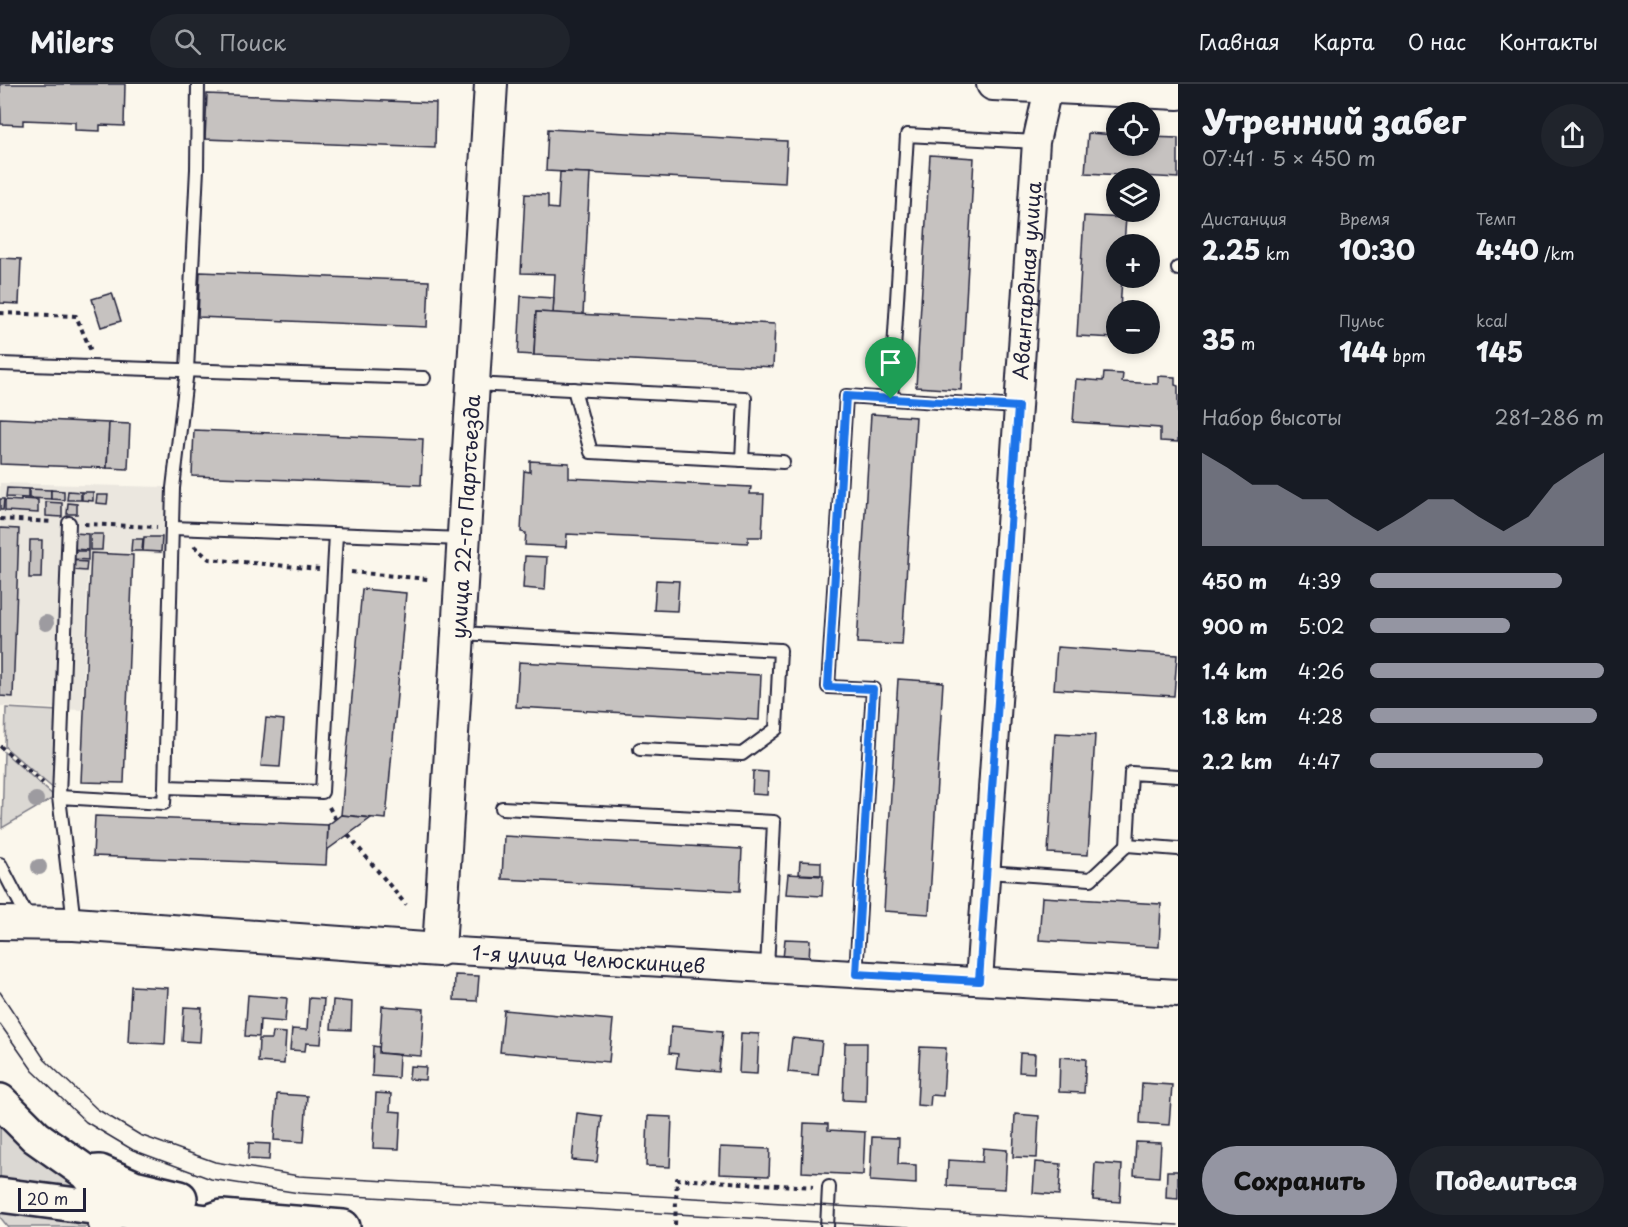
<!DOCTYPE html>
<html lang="ru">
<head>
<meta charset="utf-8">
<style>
	body { margin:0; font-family:"Playpen Sans",sans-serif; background:#20242c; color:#f1f3f6; height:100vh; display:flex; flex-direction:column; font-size:22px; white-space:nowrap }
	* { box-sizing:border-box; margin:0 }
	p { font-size:20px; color:#9ea1a6 }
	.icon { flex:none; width:33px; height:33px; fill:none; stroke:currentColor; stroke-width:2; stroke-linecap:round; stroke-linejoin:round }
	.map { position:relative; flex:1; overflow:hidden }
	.side { display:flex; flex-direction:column; background:#171b24; width:450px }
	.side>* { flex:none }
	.controls { position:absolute; left:1106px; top:18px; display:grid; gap:12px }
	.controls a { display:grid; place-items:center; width:54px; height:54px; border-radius:50%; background:#171b24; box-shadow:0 3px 9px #0003; font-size:30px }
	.scale { position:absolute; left:18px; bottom:15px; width:68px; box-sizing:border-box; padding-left:6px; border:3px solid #22223b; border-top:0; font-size:16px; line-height:21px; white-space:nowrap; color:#22223b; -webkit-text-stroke:4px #fbf7ec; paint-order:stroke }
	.pin { position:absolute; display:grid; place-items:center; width:51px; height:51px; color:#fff; margin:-62px -26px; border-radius:50% 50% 50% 0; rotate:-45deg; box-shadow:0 0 6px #0007 }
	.pin .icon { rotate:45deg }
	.round { display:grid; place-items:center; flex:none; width:63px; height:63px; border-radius:32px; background:#20242c }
	.overview { display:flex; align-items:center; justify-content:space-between; height:102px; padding:0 24px }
	h1 { font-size:33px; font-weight:800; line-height:45px }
	.figures { display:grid; grid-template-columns:repeat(3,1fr); gap:9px; height:102px; padding:6px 24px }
	.figures div { display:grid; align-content:center }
	.figures b { font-size:26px; font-weight:800 }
	.figures small { font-size:16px; font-weight:400 }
	.figures p { font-size:16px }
	.chart { height:168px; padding:12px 24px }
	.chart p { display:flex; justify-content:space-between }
	.chart svg { width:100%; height:108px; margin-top:6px; fill:#9495a2; opacity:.7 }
	.primary-button { display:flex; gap:12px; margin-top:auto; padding:12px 24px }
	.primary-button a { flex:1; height:69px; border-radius:36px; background:#9495a2; color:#111; font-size:24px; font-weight:800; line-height:69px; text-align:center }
	.primary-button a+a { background:#20242c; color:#f1f3f6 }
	ul { padding:0 24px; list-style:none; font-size:20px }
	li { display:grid; grid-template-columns:96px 72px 1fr; align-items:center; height:45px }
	li i { height:15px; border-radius:8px; background:#9495a2 }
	header { display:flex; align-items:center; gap:36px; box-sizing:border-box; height:84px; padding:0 30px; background:#171b24; border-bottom:2px solid #363941 }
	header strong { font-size:28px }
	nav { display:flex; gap:33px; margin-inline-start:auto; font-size:21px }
	.search { width:420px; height:54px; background:#20242c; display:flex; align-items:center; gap:15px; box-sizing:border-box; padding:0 21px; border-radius:33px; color:#9ea1a6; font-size:22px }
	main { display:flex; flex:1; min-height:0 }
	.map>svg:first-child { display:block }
	.built { fill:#ebe7df }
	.green { fill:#dbd8d3; stroke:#7e7d87; stroke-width:1.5 }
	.building { fill:#c6c2c0; stroke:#22223b; stroke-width:1.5 }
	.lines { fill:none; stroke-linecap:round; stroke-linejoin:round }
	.service-casing { stroke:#22223b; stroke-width:16 }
	.minor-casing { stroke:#22223b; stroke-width:30 }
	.tertiary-casing { stroke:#22223b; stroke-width:36 }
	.secondary-casing { stroke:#22223b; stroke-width:38 }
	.path { stroke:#22223b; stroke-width:4; stroke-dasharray:4.5 4.5; stroke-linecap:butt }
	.service { stroke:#fbf7ec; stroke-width:12 }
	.minor { stroke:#fbf7ec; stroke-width:26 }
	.tertiary { stroke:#fbf7ec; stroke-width:32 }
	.secondary { stroke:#fbf7ec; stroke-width:33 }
	.tram { stroke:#22223b; stroke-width:1.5 }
	.tree { fill:#9d9ba0 }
	.route-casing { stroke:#fff; stroke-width:12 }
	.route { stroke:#1a73e8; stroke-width:8 }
	.labels { text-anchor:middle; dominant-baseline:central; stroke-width:4.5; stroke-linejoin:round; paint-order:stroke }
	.street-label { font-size:20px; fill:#22223b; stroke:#fbf7ec }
</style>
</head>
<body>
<header>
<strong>Milers</strong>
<div class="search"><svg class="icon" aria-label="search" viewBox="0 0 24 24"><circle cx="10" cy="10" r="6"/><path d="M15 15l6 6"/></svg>Поиск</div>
<nav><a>Главная</a><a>Карта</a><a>О нас</a><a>Контакты</a></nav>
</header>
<main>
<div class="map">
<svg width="1178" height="1143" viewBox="0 0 1178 1143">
	<rect width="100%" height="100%" fill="#fbf7ec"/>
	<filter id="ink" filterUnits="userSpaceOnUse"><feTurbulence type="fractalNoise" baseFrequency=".0167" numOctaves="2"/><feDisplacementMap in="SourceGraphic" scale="12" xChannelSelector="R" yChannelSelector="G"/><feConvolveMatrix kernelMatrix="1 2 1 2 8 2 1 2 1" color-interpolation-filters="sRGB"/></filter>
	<g filter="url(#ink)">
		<path class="built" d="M 0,399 L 166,403 L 164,470 L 89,468 L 82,626 L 0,622 Z"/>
		<g class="green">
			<path d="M 6,624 L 58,627 L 56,707 L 5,663 Z"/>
			<path d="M 4,668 L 55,713 L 2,744 Z"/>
			<path d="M 0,1035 C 28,1064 56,1096 95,1109 L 0,1100 Z"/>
			<path d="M 0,1124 L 95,1134 L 94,1143 L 8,1143 L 0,1133 Z"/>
		</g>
		<g class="building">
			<path d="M 0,0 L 125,0 L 124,42 L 100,41 L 100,47 L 75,46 L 75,38 L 23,36 L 23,41 L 1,40 Z"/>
			<path d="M 207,10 L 436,19 L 435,64 L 205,55 Z"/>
			<path d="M 548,45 L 787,57 L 785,99 L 546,87 Z"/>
			<path d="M 1088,49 L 1116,51 L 1116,62 L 1149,62 L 1149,53 L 1178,54 L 1178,94 L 1085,89 Z"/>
			<path d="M 930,71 L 974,74 L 961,306 L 916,303 Z"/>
			<path d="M 560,88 L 590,89 L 583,231 L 553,229 L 555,190 L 521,189 L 525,110 L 548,111 L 548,124 L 558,125 Z"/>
			<path d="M 1084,132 L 1126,134 L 1124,160 L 1116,160 L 1116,194 L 1122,194 L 1120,226 L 1116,226 L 1116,254 L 1077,252 Z"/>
			<path d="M 0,174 L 21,175 L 19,220 L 0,219 Z"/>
			<path d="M 200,188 L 429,197 L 427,243 L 198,233 Z"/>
			<path d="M 112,209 L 121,237 L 101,243 L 92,215 Z"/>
			<path d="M 521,212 L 554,214 L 553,229 L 536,228 L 534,271 L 518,270 Z"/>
			<path d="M 536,228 L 775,240 L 773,283 L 534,271 Z"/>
			<path d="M 1104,289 L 1123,290 L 1122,298 L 1158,300 L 1158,292 L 1175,293 L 1175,301 L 1178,302 L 1178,358 L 1160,357 L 1160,344 L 1073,338 L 1076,295 L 1103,297 Z"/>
			<path d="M 871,330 L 916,333 L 902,561 L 857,559 Z"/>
			<path d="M 0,334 L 109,339 L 107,384 L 0,380 Z"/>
			<path d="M 109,339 L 130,340 L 128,385 L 107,384 Z"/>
			<path d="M 194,346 L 423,355 L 421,401 L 192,392 Z"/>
			<path d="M 530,377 L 569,379 L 569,394 L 751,403 L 750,410 L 764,410 L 762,453 L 748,453 L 748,459 L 567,450 L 566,463 L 525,461 L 526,449 L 521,448 L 524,387 L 530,388 Z"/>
			<path d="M 7,404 L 28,405 L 28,414 L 6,413 Z"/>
			<path d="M 29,405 L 51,406 L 51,415 L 29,414 Z"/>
			<path d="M 51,406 L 64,407 L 64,416 L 51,415 Z"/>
			<path d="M 68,407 L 81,408 L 81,416 L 67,416 Z"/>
			<path d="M 82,408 L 93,408 L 93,417 L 82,416 Z"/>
			<path d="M 97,411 L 108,411 L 107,420 L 96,419 Z"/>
			<path d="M 0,415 L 4,415 L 3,426 L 0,426 Z"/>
			<path d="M 21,415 L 38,416 L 38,429 L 5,427 L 5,416 L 21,417 Z"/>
			<path d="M 46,418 L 62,419 L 62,433 L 46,432 Z"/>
			<path d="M 68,419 L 77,420 L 77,430 L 67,430 Z"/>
			<path d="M 0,444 L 19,445 L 13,613 L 0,612 Z"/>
			<path d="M 74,449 L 88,450 L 88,466 L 73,465 Z"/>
			<path d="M 90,450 L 103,450 L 102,466 L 90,466 Z"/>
			<path d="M 144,453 L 162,453 L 161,468 L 143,467 Z"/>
			<path d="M 132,455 L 143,455 L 142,467 L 131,467 Z"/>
			<path d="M 30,456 L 42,456 L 41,494 L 29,494 Z"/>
			<path d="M 73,467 L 88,467 L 88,476 L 73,475 Z"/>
			<path d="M 91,469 L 133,471 L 124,699 L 81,698 Z"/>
			<path d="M 525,472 L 547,473 L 545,506 L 523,504 Z"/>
			<path d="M 73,477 L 87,478 L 86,487 L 73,486 Z"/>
			<path d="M 656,496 L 679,497 L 677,527 L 654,526 Z"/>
			<path d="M 362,505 L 406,509 L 386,735 L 341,731 Z"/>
			<path d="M 1057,563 L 1177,571 L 1174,612 L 1054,605 Z"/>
			<path d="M 519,578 L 761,591 L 759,636 L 516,623 Z"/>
			<path d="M 898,595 L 943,598 L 929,830 L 884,827 Z"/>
			<path d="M 266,634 L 284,636 L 280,683 L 261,682 Z"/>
			<path d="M 1055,649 L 1095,651 L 1088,771 L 1048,769 Z"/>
			<path d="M 753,687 L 768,688 L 767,711 L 752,710 Z"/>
			<path d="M 341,731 L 371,734 L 327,766 L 328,741 Z"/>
			<path d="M 95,732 L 328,741 L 326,781 L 93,772 Z"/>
			<path d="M 504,752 L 742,765 L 740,807 L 502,795 Z"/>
			<path d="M 800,777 L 821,778 L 821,791 L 799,790 Z"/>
			<path d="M 788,790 L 823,792 L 822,812 L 786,810 Z"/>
			<path d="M 1042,813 L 1161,820 L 1159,863 L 1039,856 Z"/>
			<path d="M 785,855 L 810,856 L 809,877 L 783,875 Z"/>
			<path d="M 455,891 L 479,892 L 477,917 L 454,916 Z"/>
			<path d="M 131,902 L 168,904 L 165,960 L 128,958 Z"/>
			<path d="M 248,911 L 287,914 L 285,938 L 260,936 L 259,953 L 245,952 Z"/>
			<path d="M 309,914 L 324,915 L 321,960 L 306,959 L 305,967 L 290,966 L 292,945 L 307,946 Z"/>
			<path d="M 333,916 L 352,918 L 351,946 L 331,945 Z"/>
			<path d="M 382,922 L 424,925 L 421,972 L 379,969 Z"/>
			<path d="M 184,923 L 202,924 L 200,958 L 182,957 Z"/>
			<path d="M 504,926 L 613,936 L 609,978 L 500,968 Z"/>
			<path d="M 671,942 L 723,947 L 719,988 L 676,984 L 678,970 L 669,969 Z"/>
			<path d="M 273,948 L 286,949 L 284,980 L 258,978 L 259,955 L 272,955 Z"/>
			<path d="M 741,949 L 759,950 L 757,990 L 739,989 Z"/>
			<path d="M 792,954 L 822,957 L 818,991 L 788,988 Z"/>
			<path d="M 845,959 L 867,959 L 866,1017 L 843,1016 Z"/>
			<path d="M 373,962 L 379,963 L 379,969 L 399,971 L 398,994 L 372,992 Z"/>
			<path d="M 920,963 L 946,964 L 943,1012 L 931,1011 L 930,1022 L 917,1021 Z"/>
			<path d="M 1020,969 L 1035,970 L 1034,989 L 1019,988 Z"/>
			<path d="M 1060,973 L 1086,975 L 1084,1009 L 1059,1008 Z"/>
			<path d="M 410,982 L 426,983 L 425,996 L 409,995 Z"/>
			<path d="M 1142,999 L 1172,1001 L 1169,1041 L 1140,1039 Z"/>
			<path d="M 376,1009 L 391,1010 L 390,1027 L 401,1028 L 399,1065 L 373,1064 Z"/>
			<path d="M 277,1010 L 307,1012 L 304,1058 L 274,1056 Z"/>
			<path d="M 577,1029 L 602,1032 L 597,1078 L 572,1076 Z"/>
			<path d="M 1015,1030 L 1039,1032 L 1037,1074 L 1013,1073 Z"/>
			<path d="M 648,1032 L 672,1033 L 670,1083 L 646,1082 Z"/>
			<path d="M 804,1039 L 828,1040 L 828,1046 L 865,1048 L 863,1091 L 802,1088 Z"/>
			<path d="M 872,1053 L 899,1054 L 898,1080 L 916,1081 L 916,1100 L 870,1097 Z"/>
			<path d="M 1136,1058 L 1161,1059 L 1159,1093 L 1134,1091 Z"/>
			<path d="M 249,1059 L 270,1060 L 269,1076 L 248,1075 Z"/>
			<path d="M 720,1063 L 770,1065 L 769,1092 L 719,1090 Z"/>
			<path d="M 983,1064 L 1007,1066 L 1005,1105 L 947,1102 L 948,1076 L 982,1078 Z"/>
			<path d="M 1035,1078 L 1061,1080 L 1059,1111 L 1033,1109 Z"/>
			<path d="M 1095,1079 L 1122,1081 L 1120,1118 L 1093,1116 Z"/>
			<path d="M 1167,1087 L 1178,1087 L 1178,1115 L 1166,1114 Z"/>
		</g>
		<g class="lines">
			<defs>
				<g id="service">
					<path d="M 198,0 L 197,85 L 187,286 L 173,404 L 165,703 L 322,708 L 336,450"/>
					<path d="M 1178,184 L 1178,185"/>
					<path d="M 0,280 L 424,294"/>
					<path d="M 474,300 L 745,314 L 742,376"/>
					<path d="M 574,305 L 591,368 L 783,378"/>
					<path d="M 891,315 L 1018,323"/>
					<path d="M 173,444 L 462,455"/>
					<path d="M 460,549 L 780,566 L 776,645 L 742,670 L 640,665"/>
					<path d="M 1178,692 L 1131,689 L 1127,761 L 1178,765"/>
					<path d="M 59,713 L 69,439"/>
					<path d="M 502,724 L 774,738 L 767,885"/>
					<path d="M 0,780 L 30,838"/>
					<path d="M 986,788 L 1091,795 L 1127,761"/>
					<path d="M 74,839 L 59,713 L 164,719 L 165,703"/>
					<path d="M 856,890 L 873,605 L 828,603 L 846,312 L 891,315 L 907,51 L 1036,58"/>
					<path d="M 827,1143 L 829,1103"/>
				</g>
				<g id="minor">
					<path id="s1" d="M 439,866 L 1178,909"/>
					<path id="s2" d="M 979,897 L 1036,58 L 1049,0"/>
				</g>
				<g id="tertiary">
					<path d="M 993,0 L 1178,9"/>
					<path id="s3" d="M 0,839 L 74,840 L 439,866 L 491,0"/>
				</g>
				<g id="secondary">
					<path d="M 0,1017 L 36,1053 L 87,1089 L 104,1110 L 107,1123 L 105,1138"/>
					<path d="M 87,1089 L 100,1088 L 134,1103 L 180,1114"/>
					<path d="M 0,1111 L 208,1138 L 222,1133 L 343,1143"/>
				</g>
			</defs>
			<use href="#service" class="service-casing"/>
			<use href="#minor" class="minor-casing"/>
			<use href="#tertiary" class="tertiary-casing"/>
			<use href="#secondary" class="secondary-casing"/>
			<g class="path">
				<path d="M 0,229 L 76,232 L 91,267"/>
				<path d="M 0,435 L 52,438"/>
				<path d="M 84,440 L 157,443"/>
				<path d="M 194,462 L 209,475 L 319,485"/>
				<path d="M 351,488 L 428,495"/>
				<path d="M 0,662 L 43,699"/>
				<path d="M 329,723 L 336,736"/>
				<path d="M 348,751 L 406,821"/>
				<path d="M 675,1141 L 677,1095 L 813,1103"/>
			</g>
			<use href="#service" class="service"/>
			<use href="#minor" class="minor"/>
			<use href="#tertiary" class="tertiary"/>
			<use href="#secondary" class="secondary"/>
			<g class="tram">
				<path d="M 0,908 L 45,976 L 97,1025 L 140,1051 L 215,1078 L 299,1092 L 1178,1141"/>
				<path d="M 0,940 L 33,987 L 86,1038 L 133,1066 L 211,1095 L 299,1109 L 909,1143"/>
			</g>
		</g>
		<g class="tree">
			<circle cx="46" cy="539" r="8"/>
			<circle cx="36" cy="716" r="8"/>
			<circle cx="39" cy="783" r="8"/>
		</g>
	</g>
	<g class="lines" filter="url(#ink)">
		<defs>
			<path id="route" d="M 846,312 L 1018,323 L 979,897 L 856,890 L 873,605 L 828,603 Z"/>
		</defs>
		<use href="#route" class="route-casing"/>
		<use href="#route" class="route"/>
	</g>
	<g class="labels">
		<g class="street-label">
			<text stroke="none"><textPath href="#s2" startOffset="702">Авангардная улица</textPath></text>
			<text stroke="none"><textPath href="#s3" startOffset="874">улица 22-го Партсъезда</textPath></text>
			<text stroke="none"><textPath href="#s1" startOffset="150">1-я улица Челюскинцев</textPath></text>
		</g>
	</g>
</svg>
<div class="controls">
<a><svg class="icon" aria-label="locate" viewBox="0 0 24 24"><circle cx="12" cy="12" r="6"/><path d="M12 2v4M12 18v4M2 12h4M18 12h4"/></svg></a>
<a><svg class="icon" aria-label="layers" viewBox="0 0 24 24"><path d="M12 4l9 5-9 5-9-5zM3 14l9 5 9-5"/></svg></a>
<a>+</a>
<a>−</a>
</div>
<div class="scale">20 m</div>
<div class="pin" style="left:891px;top:315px;background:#1e9e55"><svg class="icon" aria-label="arrive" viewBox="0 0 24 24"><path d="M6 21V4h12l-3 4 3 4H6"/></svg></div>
</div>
<section class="side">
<div class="overview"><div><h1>Утренний забег</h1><p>07:41 · 5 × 450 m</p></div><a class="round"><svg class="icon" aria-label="share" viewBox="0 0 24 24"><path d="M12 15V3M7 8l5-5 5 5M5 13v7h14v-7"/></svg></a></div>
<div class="figures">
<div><p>Дистанция</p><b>2.25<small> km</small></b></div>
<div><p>Время</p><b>10:30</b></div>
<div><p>Темп</p><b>4:40<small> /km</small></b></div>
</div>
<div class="figures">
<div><b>35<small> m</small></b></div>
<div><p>Пульс</p><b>144<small> bpm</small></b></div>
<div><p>kcal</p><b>145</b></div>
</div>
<div class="chart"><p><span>Набор высоты</span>281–286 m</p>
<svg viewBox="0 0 160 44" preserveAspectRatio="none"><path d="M0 44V6L10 12L20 19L30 19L40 25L50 25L60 32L70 38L80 32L90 25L100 25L110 32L120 38L130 32L140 19L150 12L160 6V44z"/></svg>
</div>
<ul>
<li><b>450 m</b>4:39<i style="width:82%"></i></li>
<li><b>900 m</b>5:02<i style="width:60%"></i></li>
<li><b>1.4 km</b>4:26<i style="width:100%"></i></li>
<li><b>1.8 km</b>4:28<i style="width:97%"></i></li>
<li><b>2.2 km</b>4:47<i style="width:74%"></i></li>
</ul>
<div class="primary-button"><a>Сохранить</a><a>Поделиться</a></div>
</section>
</main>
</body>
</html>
